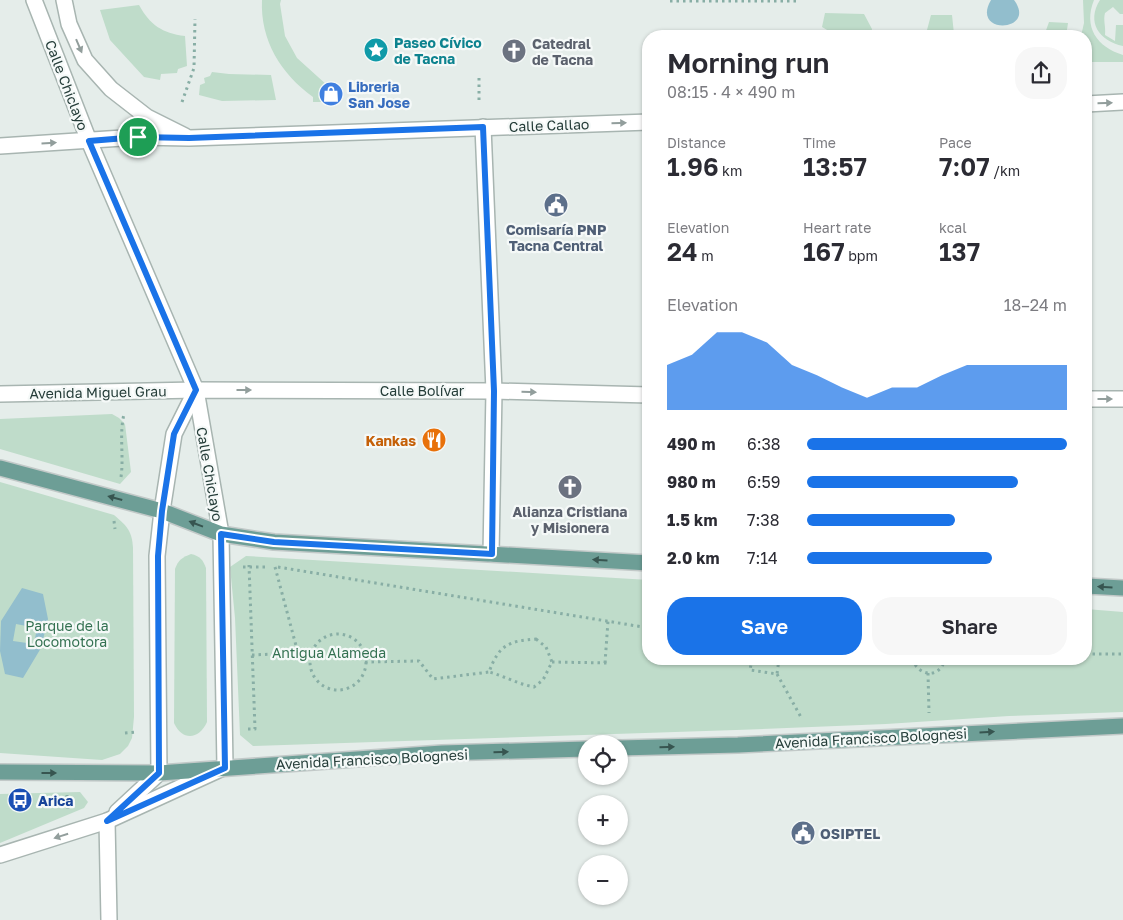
<!DOCTYPE html>
<html lang="en">
<head>
<meta charset="utf-8">
<style>
	body { margin:0; font-family:"Golos Text",sans-serif; background:#f7f7f7; color:#2b2b33; height:100vh; display:flex; flex-direction:column; font-size:19px; white-space:nowrap }
	* { box-sizing:border-box; margin:0 }
	p { font-size:16px; color:#7c7c81 }
	.icon { flex:none; width:28px; height:28px; fill:none; stroke:currentColor; stroke-width:2; stroke-linecap:round; stroke-linejoin:round }
	.map { position:relative; flex:1; overflow:hidden }
	.drawer { position:absolute; left:642px; top:30px; width:450px; height:635px; display:flex; flex-direction:column; background:#fff; border-radius:20px; box-shadow:0 1px 4px #0004 }
	.drawer>* { flex:none }
	.tools { position:absolute; left:578px; top:735px; display:grid; gap:10px }
	.tools a { display:grid; place-items:center; width:50px; height:50px; border-radius:50%; background:#fff; box-shadow:0 1px 4px #0004; font-size:25px }
	.pin { position:absolute; display:grid; place-items:center; width:42px; height:42px; color:#fff; margin:-21px; border:2px solid #fff; border-radius:50%; box-shadow:0 1px 5px #0007 }
	.round { display:grid; place-items:center; flex:none; width:52px; height:52px; border-radius:20px; background:#f7f7f7 }
	.summary { display:flex; align-items:center; justify-content:space-between; height:85px; padding:0 25px }
	h1 { font-size:28px; font-weight:600; line-height:38px }
	.stats { display:grid; grid-template-columns:repeat(3,1fr); gap:8px; height:85px; padding:5px 25px }
	.stats div { display:grid; align-content:center }
	.stats b { font-size:25px; font-weight:600 }
	.stats small { font-size:14px; font-weight:400 }
	.stats p { font-size:14px }
	.chart { height:140px; padding:10px 25px }
	.chart p { display:flex; justify-content:space-between }
	.chart svg { width:100%; height:90px; margin-top:5px; fill:#1a73e8; opacity:.7 }
	.action { display:flex; gap:10px; margin-top:auto; padding:10px 25px }
	.action a { flex:1; height:58px; border-radius:20px; background:#1a73e8; color:#fff; font-size:20px; font-weight:600; line-height:58px; text-align:center }
	.action a+a { background:#f7f7f7; color:#2b2b33 }
	ul { padding:0 25px; list-style:none; font-size:16px }
	li { display:grid; grid-template-columns:80px 60px 1fr; align-items:center; height:38px }
	li i { height:12px; border-radius:6px; background:#1a73e8 }
	.map>svg:first-child { display:block }
	.green { fill:#bfdcca }
	.water { fill:#92becd; fill-rule:evenodd }
	.lines { fill:none; stroke-linecap:round; stroke-linejoin:round }
	.minor-casing { stroke:#a8b5b1; stroke-width:18 }
	.primary-casing { stroke:#c2c9c8; stroke-width:18 }
	.path { stroke:#88aea5; stroke-width:3; stroke-dasharray:2.5 4; stroke-linecap:butt }
	.minor { stroke:#fff; stroke-width:15 }
	.primary { stroke:#6d9e96; stroke-width:15 }
	.oneway { fill:#929e9c }
	.oneway2 { fill:#375550 }
	.route-casing { stroke:#fff; stroke-width:10 }
	.route { stroke:#1a73e8; stroke-width:6 }
	.labels { text-anchor:middle; dominant-baseline:central; stroke-width:4.5; stroke-linejoin:round; paint-order:stroke }
	.culture-label { font-size:14px; font-weight:bold; fill:#0d838f; stroke:#f5f9f8; text-anchor:start }
	.worship-label { font-size:14px; font-weight:bold; fill:#5b616d; stroke:#f5f9f8; text-anchor:start }
	.street-label { font-size:14px; fill:#253d39; stroke:#f5f9f8 }
	.shop-label { font-size:14px; font-weight:bold; fill:#366cbe; stroke:#f5f9f8; text-anchor:start }
	.service-label { font-size:14px; font-weight:bold; fill:#4e5e75; stroke:#f5f9f8 }
	.food-label { font-size:14px; font-weight:bold; fill:#c56008; stroke:#f5f9f8; text-anchor:end }
	.park-label { font-size:14px; fill:#337151; stroke:#f5f9f8 }
	.transit-label { font-size:14px; font-weight:bold; fill:#164399; stroke:#f5f9f8; text-anchor:start }
</style>
</head>
<body>
<div class="map">
<svg width="1123" height="920" viewBox="0 0 1123 920">
	<rect width="100%" height="100%" fill="#e5edea"/>
	<g class="green">
		<path d="M 262,0 L 281,0 L 280,4 L 285,36 L 297,58 L 328,86 L 320,87 L 321,102 L 313,102 L 313,97 C 281,74 260,40 262,0 Z"/>
		<path d="M 1083,0 L 1094,0 C 1083,27 1097,47 1123,55 L 1123,62 L 1086,62 L 1086,36 L 1081,36 L 1084,23 Z"/>
		<path d="M 1100,0 L 1123,0 L 1123,14 L 1120,14 L 1113,7 L 1105,13 C 1103,20 1106,27 1105,35 L 1115,41 L 1116,25 L 1123,25 L 1123,46 C 1099,41 1086,22 1100,0 Z"/>
		<path d="M 139,5 C 150,25 162,33 185,36 L 187,66 L 178,69 L 177,73 L 161,74 L 160,80 L 144,77 L 110,40 L 100,10 Z"/>
		<path d="M 825,13 L 864,14 L 872,29 L 871,36 L 835,36 L 834,34 L 822,27 Z"/>
		<path d="M 931,15 L 952,15 L 954,34 L 956,36 L 929,36 L 927,30 Z"/>
		<path d="M 1049,22 L 1068,23 L 1066,36 L 1044,36 Z"/>
		<path d="M 212,72 L 229,74 L 271,75 L 276,100 L 222,101 L 199,95 L 200,85 L 205,83 L 204,78 L 210,76 Z"/>
		<path d="M 112,414 L 119,418 L 125,424 L 131,472 L 120,484 L 0,449 L 0,419 Z"/>
		<path d="M 0,482 L 114,515 C 127,526 132,531 133,548 L 134,717 L 132,738 L 128,746 L 120,754 L 102,760 L 0,753 Z"/>
		<path d="M 191,554 C 200,556 203,560 206,568 L 207,722 C 199,740 182,741 174,723 L 175,569 C 178,560 183,557 191,554 Z"/>
		<path d="M 246,556 L 649,580 L 649,659 L 1086,659 L 1086,609 L 1123,612 L 1123,712 L 1009,716 L 886,724 L 736,730 L 253,746 L 240,735 L 235,618 L 230,567 Z"/>
		<path d="M 80,792 L 88,802 L 84,808 L 0,843 L 0,794 Z"/>
	</g>
	<g class="water">
		<path d="M 991,0 L 1014,0 C 1038,32 970,36 991,0 Z"/>
		<path d="M 22,588 L 43,594 L 48,619 L 41,648 L 23,678 L 5,674 L 0,651 L 1,621 ZM 16,624 L 37,628 L 34,644 L 13,641 Z"/>
	</g>
	<g class="lines">
		<defs>
			<g id="minor">
				<path d="M 64,0 L 69,24 L 85,60 L 111,89 L 147,117 L 185,136"/>
				<path d="M 1086,104 L 1123,102"/>
				<path d="M 483,127 L 494,391 L 491,554"/>
				<path d="M 0,146 L 138,137 L 189,138 L 649,122"/>
				<path d="M 0,394 L 196,390 L 494,391 L 649,395"/>
				<path d="M 1086,399 L 1123,399"/>
				<path d="M 117,812 L 159,773 L 157,556 L 162,511 L 174,434 L 196,390"/>
				<path d="M 107,821 L 109,920"/>
				<path d="M 0,855 L 107,821 L 225,767 L 221,534 L 196,390 L 89,141 L 34,0"/>
			</g>
			<g id="primary">
				<path d="M 0,468 L 162,511 L 221,534 L 274,542 L 649,563"/>
				<path d="M 1086,586 L 1123,588"/>
				<path d="M 619,748 L 738,745 L 1123,726"/>
				<path d="M 0,772 L 159,773 L 442,753 L 586,749"/>
			</g>
		</defs>
		<use href="#minor" class="minor-casing"/>
		<use href="#primary" class="primary-casing"/>
		<g class="path">
			<path d="M 670,1 L 798,1"/>
			<path d="M 479,78 L 479,102"/>
			<path d="M 182,102 L 194,68 L 195,19"/>
			<path d="M 121,477 C 124,456 119,435 124,414"/>
			<path d="M 114,521 L 115,529"/>
			<path d="M 243,567 L 269,567"/>
			<path d="M 275,567 L 298,653 L 312,653"/>
			<path d="M 278,567 L 649,628"/>
			<circle cx="338" cy="662" r="28"/>
			<path d="M 536,639 L 546,647 L 552,662 L 543,680 L 534,687 C 518,684 504,676 489,672 C 499,645 508,641 536,639 Z"/>
			<path d="M 1086,654 L 1123,654"/>
			<path d="M 252,655 L 298,653"/>
			<path d="M 752,659 L 750,670 L 777,674 L 779,659"/>
			<path d="M 912,659 C 919,677 940,679 945,659"/>
			<path d="M 365,662 L 419,661 L 433,679 L 489,672"/>
			<path d="M 552,662 L 610,663"/>
			<path d="M 605,663 L 608,621"/>
			<path d="M 928,673 L 929,713"/>
			<path d="M 777,674 L 802,719"/>
			<path d="M 248,729 L 255,729 L 249,565"/>
			<path d="M 125,733 L 137,732"/>
			<path d="M 67,795 L 68,809"/>
		</g>
		<use href="#minor" class="minor"/>
		<use href="#primary" class="primary"/>
	</g>
	<defs><path id="oneway-solid" d="M-6-.8H1V-3.2L6.5 0L1 3.2V.8H-6Z" transform="scale(1.25)"/></defs>
	<g class="oneway">
		<use href="#oneway-solid" transform="translate(79 46) rotate(67)"/>
		<use href="#oneway-solid" transform="translate(1105 103) rotate(-2)"/>
		<use href="#oneway-solid" transform="translate(619 123) rotate(-2)"/>
		<use href="#oneway-solid" transform="translate(49 143) rotate(-3)"/>
		<use href="#oneway-solid" transform="translate(244 390)"/>
		<use href="#oneway-solid" transform="translate(529 392) rotate(2)"/>
		<use href="#oneway-solid" transform="translate(1105 399)"/>
		<use href="#oneway-solid" transform="translate(61 836) rotate(162)"/>
	</g>
	<g class="oneway2">
		<use href="#oneway-solid" transform="translate(115 498) rotate(-165)"/>
		<use href="#oneway-solid" transform="translate(196 524) rotate(-159)"/>
		<use href="#oneway-solid" transform="translate(600 560) rotate(-177)"/>
		<use href="#oneway-solid" transform="translate(1105 587) rotate(-177)"/>
		<use href="#oneway-solid" transform="translate(987 732) rotate(-3)"/>
		<use href="#oneway-solid" transform="translate(667 747) rotate(-2)"/>
		<use href="#oneway-solid" transform="translate(501 752) rotate(-2)"/>
		<use href="#oneway-solid" transform="translate(49 773)"/>
	</g>
	<g class="lines">
		<defs>
			<path id="route" d="M 483,127 L 494,391 L 492,554 L 274,542 L 221,534 L 225,768 L 107,821 L 159,773 L 158,556 L 162,511 L 174,434 L 196,390 L 89,141 L 138,137 L 189,138 Z"/>
		</defs>
		<use href="#route" class="route-casing"/>
		<use href="#route" class="route"/>
	</g>
	<defs>
		<symbol id="sight-disc" viewBox="-11 -11 22 22"><circle r="9.5" fill="#0f9aa8" stroke="#f5f9f8"/><path d="M0-6L1.8-2.2L6-1.7L2.9 1.2L3.7 5.4L0 3.3L-3.7 5.4L-2.9 1.2L-6-1.7L-1.8-2.2Z" fill="#fff"/></symbol>
		<symbol id="church-disc" viewBox="-11 -11 22 22"><circle r="9.5" fill="#6b7280" stroke="#f5f9f8"/><path d="M-1.2-6h2.4v3.5h3.3v2.4h-3.3V6h-2.4V-.1h-3.3v-2.4h3.3Z" fill="#fff"/></symbol>
		<symbol id="shop-disc" viewBox="-11 -11 22 22"><circle r="9.5" fill="#3f7fe0" stroke="#f5f9f8"/><path d="M-5-2.5h2.3a2.7 3.5 0 0 1 5.4 0H5L5.5 6h-11ZM-1.5-2.5h3a1.5 2.3 0 0 0-3 0Z" fill="#fff"/></symbol>
		<symbol id="civic-disc" viewBox="-11 -11 22 22"><circle r="9.5" fill="#5c6f8a" stroke="#f5f9f8"/><path d="M-.6-6.5H3V-4.5H.6V-3L4-1V1h2V6H-6V1h2V-1L-.6-3ZM-1.2 2.5V6h2.4V2.5Z" fill="#fff"/></symbol>
		<symbol id="restaurant-disc" viewBox="-11 -11 22 22"><circle r="9.5" fill="#e8710a" stroke="#f5f9f8"/><path d="M-5-6h1v4h1v-4h1v4h1v-4h1v5L-1.5 .5V6h-2V.5L-5-1ZM5-6V6H3V1.5H1.5Q1.5-4 5-6Z" fill="#fff"/></symbol>
		<symbol id="bus-disc" viewBox="-11 -11 22 22"><circle r="9.5" fill="#1a4fb4" stroke="#f5f9f8"/><path d="M-5-6H5V4H4V6H2V4H-2V6H-4V4H-5ZM-3.5-4V0h7V-4ZM-3.5 1.2v1.5H-2V1.2ZM2 1.2v1.5H3.5V1.2Z" fill="#fff"/></symbol>
	</defs>
	<g fill-rule="evenodd">
		<use href="#sight-disc" x="362" y="36" width="28" height="28"/>
		<use href="#church-disc" x="500" y="37" width="28" height="28"/>
		<use href="#shop-disc" x="317" y="80" width="28" height="28"/>
		<use href="#civic-disc" x="542" y="191" width="28" height="28"/>
		<use href="#restaurant-disc" x="420" y="426" width="28" height="28"/>
		<use href="#church-disc" x="556" y="473" width="28" height="28"/>
		<use href="#bus-disc" x="6" y="786" width="28" height="28"/>
		<use href="#civic-disc" x="789" y="819" width="28" height="28"/>
	</g>
	<g class="labels">
		<g class="culture-label">
			<text x="394" y="42">Paseo Cívico<tspan x="394" dy="16">de Tacna</tspan></text>
		</g>
		<g class="worship-label">
			<text x="532" y="43">Catedral<tspan x="532" dy="16">de Tacna</tspan></text>
			<text x="570" y="511" text-anchor="middle">Alianza Cristiana<tspan x="570" dy="16">y Misionera</tspan></text>
		</g>
		<g class="street-label">
			<text transform="translate(67 85) rotate(69)">Calle Chiclayo</text>
			<text transform="translate(549 125) rotate(-2)">Calle Callao</text>
			<text x="422" y="390">Calle Bolívar</text>
			<text transform="translate(98 392) rotate(-1)">Avenida Miguel Grau</text>
			<text transform="translate(210 474) rotate(80)">Calle Chiclayo</text>
			<text transform="translate(871 738) rotate(-3)">Avenida Francisco Bolognesi</text>
			<text transform="translate(372 759) rotate(-3)">Avenida Francisco Bolognesi</text>
		</g>
		<g class="shop-label">
			<text x="348" y="86">Libreria<tspan x="348" dy="16">San Jose</tspan></text>
		</g>
		<g class="service-label">
			<text x="556" y="229">Comisaría PNP<tspan x="556" dy="16">Tacna Central</tspan></text>
			<text x="820" y="833" text-anchor="start">OSIPTEL</text>
		</g>
		<g class="food-label">
			<text x="416" y="440">Kankas</text>
		</g>
		<g class="park-label">
			<text x="67" y="625">Parque de la<tspan x="67" dy="16">Locomotora</tspan></text>
			<text x="329" y="652">Antigua Alameda</text>
		</g>
		<g class="transit-label">
			<text x="38" y="800">Arica</text>
		</g>
	</g>
</svg>
<div class="tools">
<a><svg class="icon" aria-label="locate" viewBox="0 0 24 24"><circle cx="12" cy="12" r="6"/><path d="M12 2v4M12 18v4M2 12h4M18 12h4"/></svg></a>
<a>+</a>
<a>−</a>
</div>
<div class="pin" style="left:138px;top:137px;background:#1e9e55"><svg class="icon" aria-label="arrive" viewBox="0 0 24 24"><path d="M6 21V4h12l-3 4 3 4H6"/></svg></div>
<section class="drawer">
<div class="summary"><div><h1>Morning run</h1><p>08:15 · 4 × 490 m</p></div><a class="round"><svg class="icon" aria-label="share" viewBox="0 0 24 24"><path d="M12 15V3M7 8l5-5 5 5M5 13v7h14v-7"/></svg></a></div>
<div class="stats">
<div><p>Distance</p><b>1.96<small> km</small></b></div>
<div><p>Time</p><b>13:57</b></div>
<div><p>Pace</p><b>7:07<small> /km</small></b></div>
</div>
<div class="stats">
<div><p>Elevation</p><b>24<small> m</small></b></div>
<div><p>Heart rate</p><b>167<small> bpm</small></b></div>
<div><p>kcal</p><b>137</b></div>
</div>
<div class="chart"><p><span>Elevation</span>18–24 m</p>
<svg viewBox="0 0 160 44" preserveAspectRatio="none"><path d="M0 44V22L10 17L20 6L30 6L40 11L50 22L60 27L70 33L80 38L90 33L100 33L110 27L120 22L130 22L140 22L150 22L160 22V44z"/></svg>
</div>
<ul>
<li><b>490 m</b>6:38<i style="width:100%"></i></li>
<li><b>980 m</b>6:59<i style="width:81%"></i></li>
<li><b>1.5 km</b>7:38<i style="width:57%"></i></li>
<li><b>2.0 km</b>7:14<i style="width:71%"></i></li>
</ul>
<div class="action"><a>Save</a><a>Share</a></div>
</section>
</div>
</body>
</html>
